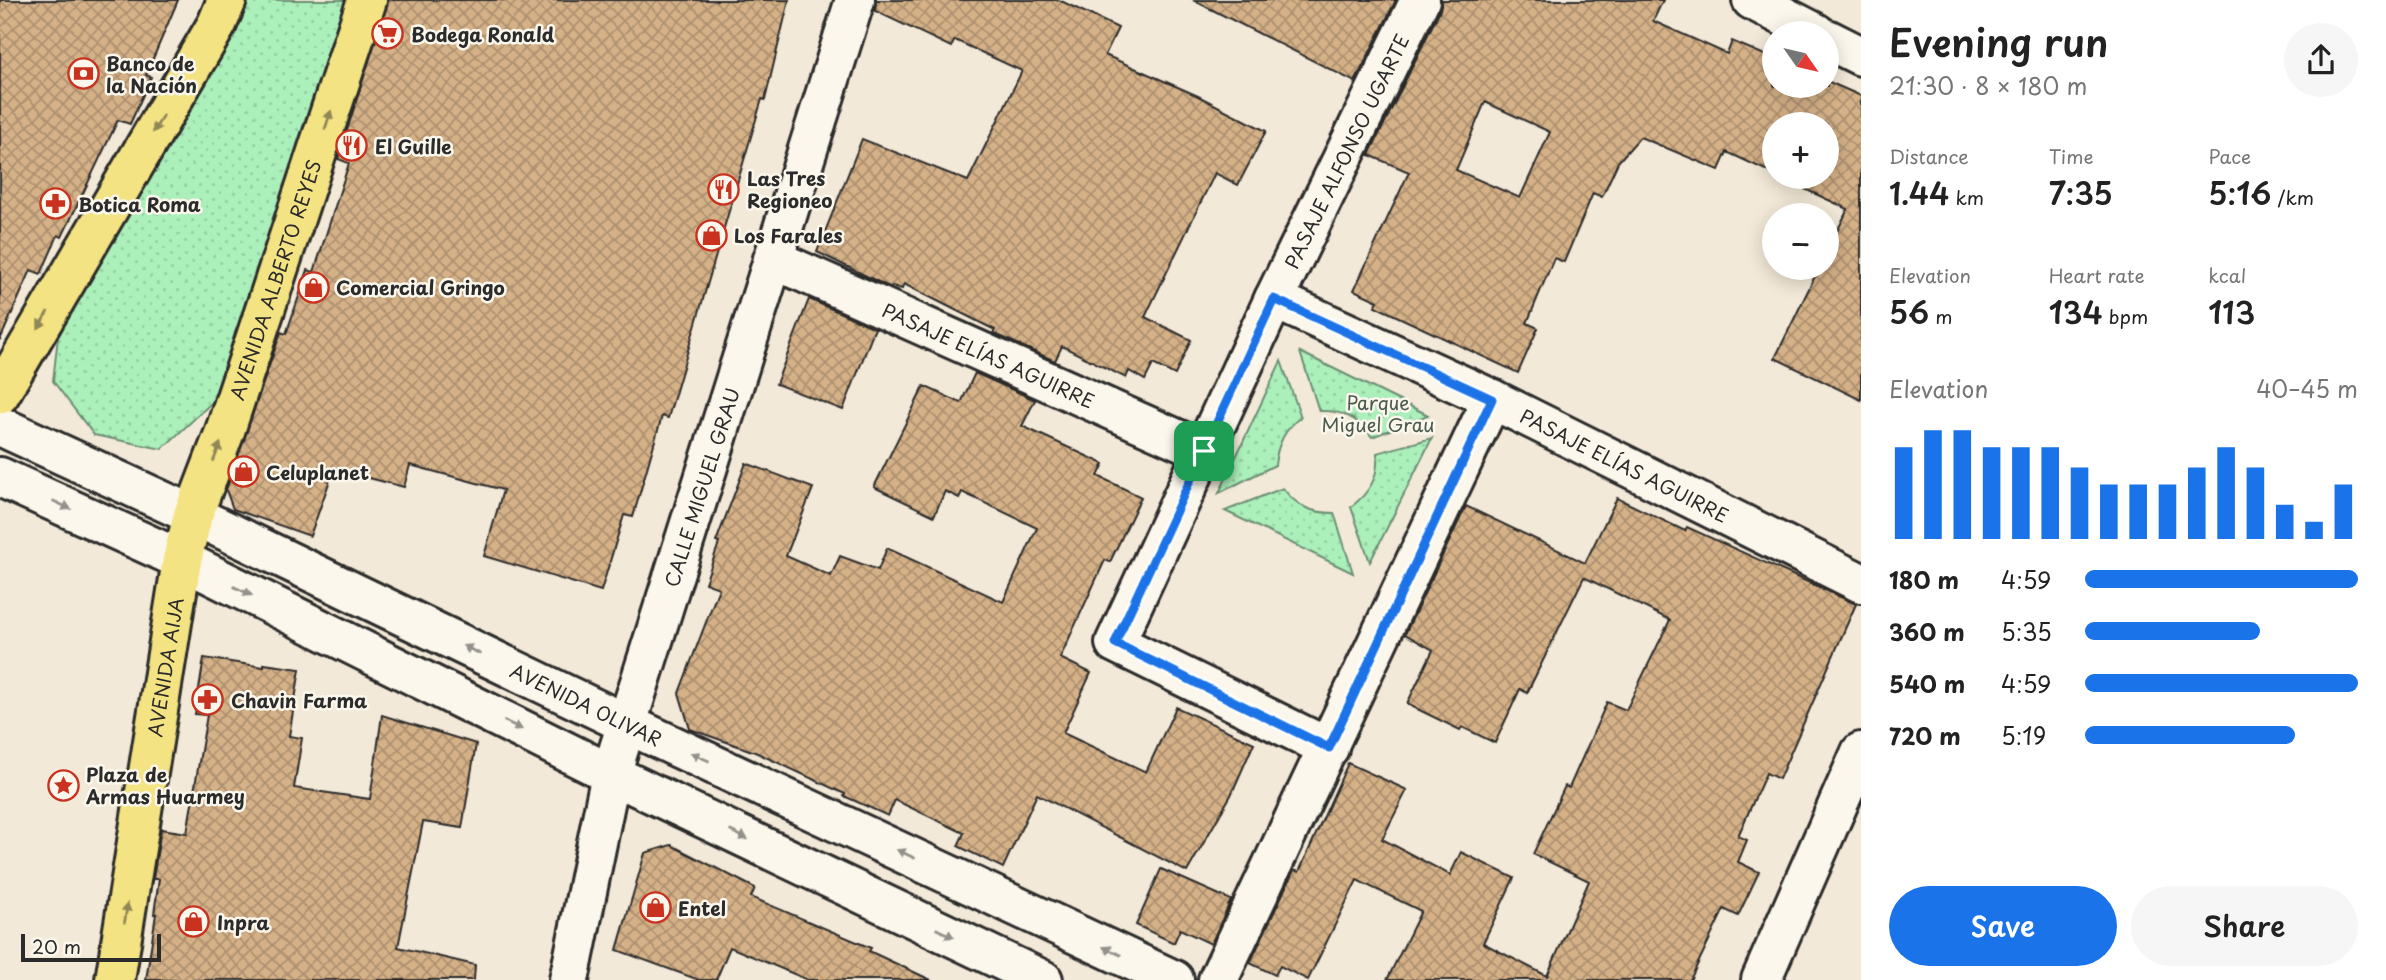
<!DOCTYPE html>
<html lang="en">
<head>
<meta charset="utf-8">
<style>
	body { margin:0; font-family:"Playpen Sans",sans-serif; background:#f6f6f6; color:#222; height:100vh; display:flex; flex-direction:column; font-size:26px; white-space:nowrap }
	* { box-sizing:border-box; margin:0 }
	p { font-size:23px; color:#767676 }
	.icon { flex:none; width:38px; height:38px; fill:none; stroke:currentColor; stroke-width:2; stroke-linecap:round; stroke-linejoin:round }
	.map { position:relative; flex:1; overflow:hidden }
	.details { display:flex; flex-direction:column; background:#fff; width:525px }
	.details>* { flex:none }
	.needle { width:46px; rotate:124deg }
	.fabs { position:absolute; left:1762px; top:21px; display:grid; gap:14px }
	.fabs a { display:grid; place-items:center; width:77px; height:77px; border-radius:50%; background:#fff; box-shadow:0 4px 18px #0003; font-size:35px }
	.scale { position:absolute; left:21px; bottom:18px; width:140px; box-sizing:border-box; padding-left:7px; border:4px solid #2b2b2b; border-top:0; font-size:19px; line-height:24px; white-space:nowrap; color:#2b2b2b; -webkit-text-stroke:5px #fbf7ec; paint-order:stroke }
	.pin { position:absolute; display:grid; place-items:center; width:60px; height:60px; color:#fff; margin:-30px; border-radius:14px; box-shadow:0 4px 10px #0006 }
	.round { display:grid; place-items:center; flex:none; width:74px; height:74px; border-radius:37px; background:#f6f6f6 }
	.overview { display:flex; align-items:center; justify-content:space-between; height:119px; padding:0 28px }
	h1 { font-size:38px; font-weight:600; line-height:52px }
	.metrics { display:grid; grid-template-columns:repeat(3,1fr); gap:10px; height:119px; padding:7px 28px }
	.metrics div { display:grid; align-content:center }
	.metrics b { font-size:30px; font-weight:600 }
	.metrics small { font-size:19px; font-weight:400 }
	.metrics p { font-size:19px }
	.chart { height:196px; padding:14px 28px }
	.chart p { display:flex; justify-content:space-between }
	.chart svg { width:100%; height:126px; margin-top:7px; stroke:#1a73e8; stroke-width:6 }
	.primary-button { display:flex; gap:14px; margin-top:auto; padding:14px 28px }
	.primary-button a { flex:1; height:80px; border-radius:42px; background:#1a73e8; color:#fff; font-size:28px; font-weight:600; line-height:80px; text-align:center }
	.primary-button a+a { background:#f6f6f6; color:#222 }
	ul { padding:0 28px; list-style:none; font-size:23px }
	li { display:grid; grid-template-columns:112px 84px 1fr; align-items:center; height:52px }
	li i { height:18px; border-radius:9px; background:#1a73e8 }
	main { display:flex; flex:1; min-height:0 }
	.map>svg:first-child { display:block }
	.green { fill:url(#green-dots); stroke:#6b8e73; stroke-width:2 }
	.building { fill:url(#building-cross-hatch); stroke:#2b2b2b; stroke-width:2; fill-rule:evenodd }
	.lines { fill:none; stroke-linecap:round; stroke-linejoin:round }
	.minor-casing { stroke:#2b2b2b; stroke-width:44 }
	.tertiary-casing { stroke:#2b2b2b; stroke-width:44 }
	.primary-casing { stroke:#2b2b2b; stroke-width:44 }
	.minor { stroke:#fbf7ec; stroke-width:38 }
	.tertiary { stroke:#fbf7ec; stroke-width:38 }
	.primary { stroke:#f4e382; stroke-width:38 }
	.oneway { fill:#908756 }
	.oneway2 { fill:#93918c }
	.route-casing { stroke:#fff; stroke-width:14 }
	.route { stroke:#1a73e8; stroke-width:9 }
	.labels { text-anchor:middle; dominant-baseline:central; stroke-width:5; stroke-linejoin:round; paint-order:stroke }
	.poi-label { font-size:19px; font-weight:bold; fill:#2b2b2b; stroke:#fbf7ec; text-anchor:start }
	.street-label { font-size:19px; fill:#2b2b2b; stroke:#fbf7ec }
	.park-label { font-size:19px; fill:#4b5c4f; stroke:#fbf7ec }
</style>
</head>
<body>
<main>
<div class="map">
<svg width="1861" height="980" viewBox="0 0 1861 980">
	<defs>
		<pattern id="green-dots" width="8" height="8" patternUnits="userSpaceOnUse" patternTransform="scale(1.75)"><rect width="8" height="8" fill="#abf0bb"/><path d="M2 2h.1M6 6h.1" fill="none" stroke="#93cea1" stroke-width="1.8" stroke-linecap="round"/></pattern>
		<pattern id="building-cross-hatch" width="8" height="8" patternUnits="userSpaceOnUse" patternTransform="scale(1.75)"><rect width="8" height="8" fill="#d5b187"/><path d="M0 0l8 8M0 8l8-8" fill="none" stroke="#ad906f"/></pattern>
	</defs>
	<rect width="100%" height="100%" fill="#f3e9d8"/>
	<filter id="ink" filterUnits="userSpaceOnUse"><feTurbulence type="fractalNoise" baseFrequency=".0143" numOctaves="2"/><feDisplacementMap in="SourceGraphic" scale="14" xChannelSelector="R" yChannelSelector="G"/><feConvolveMatrix kernelMatrix="1 2 1 2 8 2 1 2 1" color-interpolation-filters="sRGB"/></filter>
	<g filter="url(#ink)">
		<g class="green">
			<path d="M 240,0 L 350,0 L 221,394 L 162,449 L 94,435 L 53,381 L 58,337 Z"/>
			<path d="M 1300,352 L 1428,415 L 1372,437 C 1358,418 1342,410 1319,411 Z"/>
			<path d="M 1281,361 L 1301,417 C 1284,429 1277,445 1275,465 L 1219,493 Z"/>
			<path d="M 1432,438 L 1370,562 L 1351,507 C 1370,492 1379,477 1377,453 Z"/>
			<path d="M 1283,488 C 1296,506 1311,513 1334,513 L 1353,573 L 1225,511 Z"/>
		</g>
		<g class="building">
			<path d="M 0,0 L 178,0 L 146,75 L 151,77 L 130,124 L 118,120 L 62,237 L 58,235 L 41,274 L 31,270 L 0,340 Z"/>
			<path d="M 388,0 L 789,0 L 765,100 L 762,99 L 668,418 L 662,416 L 633,517 L 624,515 L 601,591 L 484,556 L 503,490 L 410,465 L 404,487 L 334,469 L 310,536 L 233,509 L 226,490 L 281,332 L 286,334 L 308,270 L 314,272 L 349,163 L 338,159 Z"/>
			<path d="M 876,0 L 1059,0 L 1118,28 L 1105,55 L 1198,96 L 1266,131 L 1238,185 L 1215,173 L 1145,317 L 1191,340 L 1175,375 L 1153,364 L 1145,380 L 1129,371 L 1126,378 L 1062,346 L 1055,361 L 993,333 L 995,330 L 904,284 L 902,289 L 892,286 L 891,288 L 817,252 L 862,139 L 968,181 L 1022,71 L 955,40 L 951,47 L 875,11 Z"/>
			<path d="M 1193,0 L 1396,0 L 1355,82 Z"/>
			<path d="M 1442,0 L 1663,0 L 1653,21 L 1727,54 L 1732,41 L 1774,59 L 1774,86 L 1827,86 L 1827,81 L 1861,96 L 1861,400 L 1775,358 L 1819,268 L 1827,268 L 1827,252 L 1848,209 L 1779,177 L 1827,177 L 1827,124 L 1774,124 L 1774,174 L 1727,152 L 1719,170 L 1640,137 L 1618,162 L 1602,197 L 1593,193 L 1564,262 L 1554,258 L 1527,323 L 1538,328 L 1518,373 L 1375,306 L 1378,301 L 1354,290 L 1409,172 L 1369,155 L 1440,10 ZM 1485,102 L 1550,132 L 1520,198 L 1456,170 Z"/>
			<path d="M 809,299 L 875,328 L 843,410 L 776,384 Z"/>
			<path d="M 975,373 L 1035,400 L 1022,426 L 1104,464 L 1098,476 L 1141,497 L 1110,562 L 1105,560 L 1060,658 L 1091,673 L 1063,733 L 1146,772 L 1176,707 L 1254,743 L 1231,795 L 1187,872 L 1037,794 L 1003,868 L 958,846 L 964,833 L 895,800 L 888,816 L 844,796 L 845,794 L 755,752 L 690,729 L 679,693 L 719,588 L 705,583 L 719,543 L 716,542 L 746,463 L 813,488 L 786,556 L 831,576 L 840,556 L 878,570 L 887,548 L 1003,602 L 1037,528 L 962,492 L 959,498 L 945,491 L 934,516 L 874,487 L 924,386 L 961,403 Z"/>
			<path d="M 1617,498 L 1685,531 L 1687,527 L 1856,604 L 1779,779 L 1766,773 L 1738,836 L 1747,840 L 1738,862 L 1759,872 L 1738,916 L 1724,909 L 1690,980 L 1387,980 L 1421,911 L 1357,880 L 1308,980 L 1280,966 L 1275,975 L 1250,963 L 1294,870 L 1299,872 L 1348,763 L 1407,790 L 1382,839 L 1450,875 L 1461,852 L 1514,878 L 1483,943 L 1547,976 L 1589,881 L 1533,854 L 1565,786 L 1569,788 L 1607,702 L 1626,710 L 1670,620 L 1584,577 L 1527,693 L 1520,689 L 1495,743 L 1462,727 L 1460,730 L 1407,704 L 1433,650 L 1405,634 L 1466,506 L 1585,563 Z"/>
			<path d="M 204,658 L 264,667 L 264,664 L 300,669 L 289,736 L 302,738 L 294,788 L 370,799 L 382,715 L 476,744 L 462,828 L 423,822 L 398,947 L 475,965 L 474,980 L 146,980 L 156,914 L 154,914 L 159,879 L 153,879 L 161,829 L 187,833 L 207,715 L 195,714 Z"/>
			<path d="M 671,845 L 755,888 L 751,897 L 871,948 L 869,951 L 931,980 L 808,980 L 730,947 L 716,980 L 699,980 L 617,950 L 645,853 Z"/>
			<path d="M 1161,869 L 1231,900 L 1211,944 L 1180,929 L 1174,943 L 1136,925 Z"/>
		</g>
		<g class="lines">
			<defs>
				<g id="minor">
					<path d="M 1752,0 L 1816,33"/>
					<path d="M 1827,39 L 1861,56"/>
					<path id="s1" d="M 773,259 L 1204,451"/>
					<path id="s2" d="M 1274,299 L 1492,399 L 1861,583"/>
					<path id="s3" d="M 1329,748 L 1115,643 L 1274,299 L 1420,0"/>
					<path id="s4" d="M 569,980 L 611,774 L 855,0"/>
					<path d="M 1218,980 L 1492,399"/>
					<path d="M 1761,980 L 1861,752"/>
				</g>
				<g id="tertiary">
					<path id="s5" d="M 0,426 L 193,515 L 627,724 L 1174,980"/>
					<path d="M 0,477 L 182,560 L 611,774 L 1043,980"/>
				</g>
				<g id="primary">
					<path d="M 0,394 L 217,24 L 227,0"/>
					<path id="s6" d="M 115,980 L 182,560 L 193,515 L 224,434 L 367,0"/>
				</g>
			</defs>
			<use href="#minor" class="minor-casing"/>
			<use href="#tertiary" class="tertiary-casing"/>
			<use href="#primary" class="primary-casing"/>
			<use href="#minor" class="minor"/>
			<use href="#tertiary" class="tertiary"/>
			<use href="#primary" class="primary"/>
		</g>
		<defs><path id="oneway-solid" d="M-6-.8H1V-3.2L6.5 0L1 3.2V.8H-6Z" transform="scale(1.75)"/></defs>
		<g class="oneway">
			<use href="#oneway-solid" transform="translate(328 120) rotate(-72)"/>
			<use href="#oneway-solid" transform="translate(158 124) rotate(120)"/>
			<use href="#oneway-solid" transform="translate(43 320) rotate(120)"/>
			<use href="#oneway-solid" transform="translate(217 452) rotate(-69)"/>
			<use href="#oneway-solid" transform="translate(126 913) rotate(-81)"/>
		</g>
		<g class="oneway2">
			<use href="#oneway-solid" transform="translate(62 505) rotate(25)"/>
			<use href="#oneway-solid" transform="translate(243 591) rotate(26)"/>
			<use href="#oneway-solid" transform="translate(472 650) rotate(-154)"/>
			<use href="#oneway-solid" transform="translate(513 725) rotate(26)"/>
			<use href="#oneway-solid" transform="translate(700 757) rotate(-156)"/>
			<use href="#oneway-solid" transform="translate(739 835) rotate(26)"/>
			<use href="#oneway-solid" transform="translate(906 854) rotate(-155)"/>
			<use href="#oneway-solid" transform="translate(945 933) rotate(26)"/>
			<use href="#oneway-solid" transform="translate(1112 951) rotate(-155)"/>
		</g>
	</g>
	<g class="lines" filter="url(#ink)">
		<defs>
			<path id="route" d="M 1274,299 L 1492,399 L 1329,748 L 1115,643 Z"/>
		</defs>
		<use href="#route" class="route-casing"/>
		<use href="#route" class="route"/>
	</g>
	<defs>
		<symbol id="supermarket-ring" viewBox="-11 -11 22 22"><circle r="9.5" fill="#fbf7ec" stroke="#c8321e" stroke-width="1.5"/><path d="M-6-5.5h2.5l.6 2H6L4.5 2H-2.5L-4.4-4H-6ZM-1.5 3.2a1.3 1.3 0 1 0 .1 0ZM3 3.2a1.3 1.3 0 1 0 .1 0Z" fill="#c8321e"/></symbol>
		<symbol id="bank-ring" viewBox="-11 -11 22 22"><circle r="9.5" fill="#fbf7ec" stroke="#c8321e" stroke-width="1.5"/><path d="M-6-4H6V4H-6ZM0-2.3a2.3 2.3 0 1 0 0 4.6a2.3 2.3 0 1 0 0-4.6Z" fill="#c8321e"/></symbol>
		<symbol id="restaurant-ring" viewBox="-11 -11 22 22"><circle r="9.5" fill="#fbf7ec" stroke="#c8321e" stroke-width="1.5"/><path d="M-5-6h1v4h1v-4h1v4h1v-4h1v5L-1.5 .5V6h-2V.5L-5-1ZM5-6V6H3V1.5H1.5Q1.5-4 5-6Z" fill="#c8321e"/></symbol>
		<symbol id="pharmacy-ring" viewBox="-11 -11 22 22"><circle r="9.5" fill="#fbf7ec" stroke="#c8321e" stroke-width="1.5"/><path d="M-2-6h4v4h4v4h-4v4h-4v-4h-4v-4h4Z" fill="#c8321e"/></symbol>
		<symbol id="shop-ring" viewBox="-11 -11 22 22"><circle r="9.5" fill="#fbf7ec" stroke="#c8321e" stroke-width="1.5"/><path d="M-5-2.5h2.3a2.7 3.5 0 0 1 5.4 0H5L5.5 6h-11ZM-1.5-2.5h3a1.5 2.3 0 0 0-3 0Z" fill="#c8321e"/></symbol>
		<symbol id="sight-ring" viewBox="-11 -11 22 22"><circle r="9.5" fill="#fbf7ec" stroke="#c8321e" stroke-width="1.5"/><path d="M0-6L1.8-2.2L6-1.7L2.9 1.2L3.7 5.4L0 3.3L-3.7 5.4L-2.9 1.2L-6-1.7L-1.8-2.2Z" fill="#c8321e"/></symbol>
	</defs>
	<g fill-rule="evenodd">
		<use href="#supermarket-ring" x="370" y="16" width="35" height="35"/>
		<use href="#bank-ring" x="66" y="56" width="35" height="35"/>
		<use href="#restaurant-ring" x="334" y="128" width="35" height="35"/>
		<use href="#restaurant-ring" x="706" y="172" width="35" height="35"/>
		<use href="#pharmacy-ring" x="38" y="186" width="35" height="35"/>
		<use href="#shop-ring" x="694" y="218" width="35" height="35"/>
		<use href="#shop-ring" x="296" y="270" width="35" height="35"/>
		<use href="#shop-ring" x="226" y="454" width="35" height="35"/>
		<use href="#pharmacy-ring" x="190" y="682" width="35" height="35"/>
		<use href="#sight-ring" x="46" y="768" width="35" height="35"/>
		<use href="#shop-ring" x="638" y="890" width="35" height="35"/>
		<use href="#shop-ring" x="176" y="904" width="35" height="35"/>
	</g>
	<g class="labels">
		<g class="poi-label">
			<text x="411" y="34">Bodega Ronald</text>
			<text x="106" y="63">Banco de<tspan x="106" dy="22">la Nación</tspan></text>
			<text x="375" y="146">El Guille</text>
			<text x="747" y="178">Las Tres<tspan x="747" dy="22">Regioneo</tspan></text>
			<text x="78" y="204">Botica Roma</text>
			<text x="734" y="235">Los Farales</text>
			<text x="336" y="287">Comercial Gringo</text>
			<text x="266" y="472">Celuplanet</text>
			<text x="231" y="700">Chavin Farma</text>
			<text x="86" y="774">Plaza de<tspan x="86" dy="22">Armas Huarmey</tspan></text>
			<text x="678" y="908">Entel</text>
			<text x="217" y="922">Inpra</text>
		</g>
		<g class="street-label">
			<text stroke="none"><textPath href="#s3" startOffset="782">PASAJE ALFONSO UGARTE</textPath></text>
			<text stroke="none"><textPath href="#s6" startOffset="721">AVENIDA ALBERTO REYES</textPath></text>
			<text stroke="none"><textPath href="#s1" startOffset="236">PASAJE ELÍAS AGUIRRE</textPath></text>
			<text stroke="none"><textPath href="#s2" startOffset="388">PASAJE ELÍAS AGUIRRE</textPath></text>
			<text stroke="none"><textPath href="#s4" startOffset="511">CALLE MIGUEL GRAU</textPath></text>
			<text stroke="none"><textPath href="#s6" startOffset="317">AVENIDA AIJA</textPath></text>
			<text stroke="none"><textPath href="#s5" startOffset="649">AVENIDA OLIVAR</textPath></text>
		</g>
		<g class="park-label">
			<text x="1378" y="402">Parque<tspan x="1378" dy="22">Miguel Grau</tspan></text>
		</g>
	</g>
</svg>
<div class="fabs">
<a><svg class="needle" viewBox="-14 -14 28 28"><path d="M0-13l5 13h-10z" fill="#e53935"/><path d="M0 13l5-13h-10z" fill="#767676"/></svg></a>
<a>+</a>
<a>−</a>
</div>
<div class="scale">20 m</div>
<div class="pin" style="left:1204px;top:451px;background:#1e9e55"><svg class="icon" aria-label="arrive" viewBox="0 0 24 24"><path d="M6 21V4h12l-3 4 3 4H6"/></svg></div>
</div>
<section class="details">
<div class="overview"><div><h1>Evening run</h1><p>21:30 · 8 × 180 m</p></div><a class="round"><svg class="icon" aria-label="share" viewBox="0 0 24 24"><path d="M12 15V3M7 8l5-5 5 5M5 13v7h14v-7"/></svg></a></div>
<div class="metrics">
<div><p>Distance</p><b>1.44<small> km</small></b></div>
<div><p>Time</p><b>7:35</b></div>
<div><p>Pace</p><b>5:16<small> /km</small></b></div>
</div>
<div class="metrics">
<div><p>Elevation</p><b>56<small> m</small></b></div>
<div><p>Heart rate</p><b>134<small> bpm</small></b></div>
<div><p>kcal</p><b>113</b></div>
</div>
<div class="chart"><p><span>Elevation</span>40–45 m</p>
<svg viewBox="0 0 160 44" preserveAspectRatio="none"><path d="M5 44V12M15 44V6M25 44V6M35 44V12M45 44V12M55 44V12M65 44V19M75 44V25M85 44V25M95 44V25M105 44V19M115 44V12M125 44V19M135 44V32M145 44V38M155 44V25"/></svg>
</div>
<ul>
<li><b>180 m</b>4:59<i style="width:100%"></i></li>
<li><b>360 m</b>5:35<i style="width:64%"></i></li>
<li><b>540 m</b>4:59<i style="width:100%"></i></li>
<li><b>720 m</b>5:19<i style="width:77%"></i></li>
</ul>
<div class="primary-button"><a>Save</a><a>Share</a></div>
</section>
</main>
</body>
</html>
